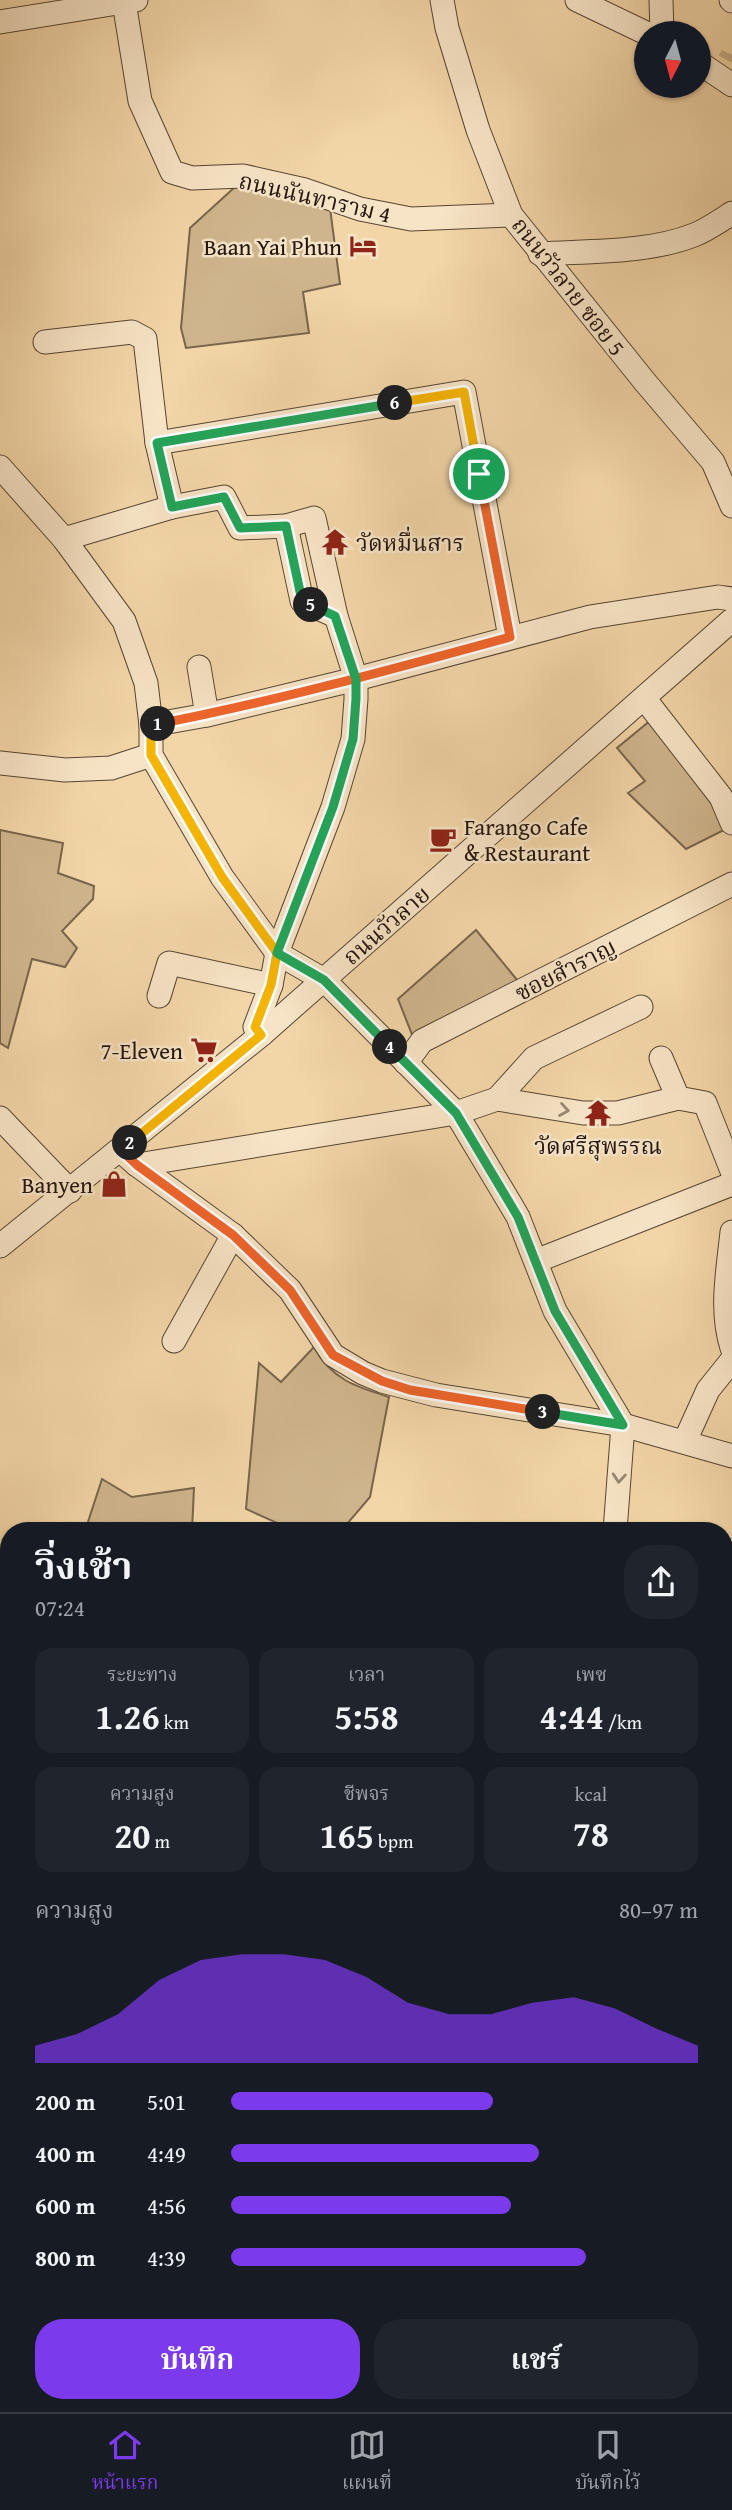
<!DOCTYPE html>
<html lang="th">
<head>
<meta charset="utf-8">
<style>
	body { margin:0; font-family:"Gentium Book Plus","Noto Serif Thai",serif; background:#20242c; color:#f1f3f6; height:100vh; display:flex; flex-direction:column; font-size:26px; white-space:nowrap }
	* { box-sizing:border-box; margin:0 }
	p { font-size:23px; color:#9ea1a6 }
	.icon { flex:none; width:38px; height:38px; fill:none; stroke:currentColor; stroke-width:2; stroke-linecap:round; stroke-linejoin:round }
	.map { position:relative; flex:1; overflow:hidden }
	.details { position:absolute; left:0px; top:1522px; width:733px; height:891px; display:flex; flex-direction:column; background:#171b24; border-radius:28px 28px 0 0; box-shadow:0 2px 5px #0004 }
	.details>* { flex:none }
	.needle { width:46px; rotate:186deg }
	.fabs { position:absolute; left:634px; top:21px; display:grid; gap:14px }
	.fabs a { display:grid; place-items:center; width:77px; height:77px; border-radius:50%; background:#171b24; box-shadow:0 2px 5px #0004; font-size:35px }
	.pin { position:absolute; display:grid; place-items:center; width:60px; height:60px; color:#fff; margin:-30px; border:4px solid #fff; border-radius:50%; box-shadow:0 2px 7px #0007 }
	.km { position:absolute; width:35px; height:35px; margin:-18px; border-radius:50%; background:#222; color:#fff; font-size:19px; line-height:35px; text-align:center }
	.round { display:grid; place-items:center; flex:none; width:74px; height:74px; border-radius:28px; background:#20242c }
	.overview { display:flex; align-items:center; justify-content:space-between; height:119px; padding:0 35px }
	h1 { font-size:38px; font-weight:700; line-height:52px }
	.figures { display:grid; grid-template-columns:repeat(3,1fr); gap:10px; height:119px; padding:7px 35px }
	.figures div { display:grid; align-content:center; border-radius:18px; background:#20242c; text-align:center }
	.figures b { font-size:35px; font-weight:700 }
	.figures small { font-size:19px; font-weight:400 }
	.figures p { font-size:19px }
	.chart { height:196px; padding:14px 35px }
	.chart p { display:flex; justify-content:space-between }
	.chart svg { width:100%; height:126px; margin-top:7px; fill:#7c3aed; opacity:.7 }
	.action { display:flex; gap:14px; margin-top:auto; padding:14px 35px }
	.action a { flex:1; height:80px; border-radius:28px; background:#7c3aed; color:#fff; font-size:28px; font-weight:700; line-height:80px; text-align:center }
	.action a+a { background:#20242c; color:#f1f3f6 }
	ul { padding:0 35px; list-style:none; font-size:23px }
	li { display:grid; grid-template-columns:112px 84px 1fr; align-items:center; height:52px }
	li i { height:18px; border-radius:9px; background:#7c3aed }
	.menu { display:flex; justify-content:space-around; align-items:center; height:98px; border-top:2px solid #363941; background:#171b24; font-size:19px; color:#9ea1a6 }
	.menu a { display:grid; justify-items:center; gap:4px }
	.menu .current { color:#7c3aed }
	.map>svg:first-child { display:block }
	.green { fill:#cfb58d; stroke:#78654c; stroke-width:2 }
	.water { fill:#ac9473; stroke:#75614a; stroke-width:2 }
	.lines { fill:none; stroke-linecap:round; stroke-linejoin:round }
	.minor-tunnel { stroke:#c9af89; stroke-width:23; stroke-dasharray:23 11; stroke-linecap:butt }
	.minor-casing { stroke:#564533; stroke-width:25 }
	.major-casing { stroke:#22150c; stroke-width:32 }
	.minor { stroke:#f7e4c6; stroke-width:23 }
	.major { stroke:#f3d6a8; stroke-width:30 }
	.oneway { stroke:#978772 }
	.split-1-casing { stroke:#fff; stroke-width:14 }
	.split-2-casing { stroke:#fff; stroke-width:14 }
	.split-3-casing { stroke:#fff; stroke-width:14 }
	.split-4-casing { stroke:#fff; stroke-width:14 }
	.split-5-casing { stroke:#fff; stroke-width:14 }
	.split-6-casing { stroke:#fff; stroke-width:14 }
	.split-7-casing { stroke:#fff; stroke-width:14 }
	.split-1 { stroke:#f0652b; stroke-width:9 }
	.split-2 { stroke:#f5b400; stroke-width:9 }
	.split-3 { stroke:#f0652b; stroke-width:9 }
	.split-4 { stroke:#22a559; stroke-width:9 }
	.split-5 { stroke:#22a559; stroke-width:9 }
	.split-6 { stroke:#22a559; stroke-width:9 }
	.split-7 { stroke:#f5b400; stroke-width:9 }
	.labels { text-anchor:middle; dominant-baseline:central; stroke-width:5; stroke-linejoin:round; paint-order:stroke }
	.street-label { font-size:23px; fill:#22150c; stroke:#f7e4c6 }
	.poi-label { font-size:23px; fill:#22150c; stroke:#f7e4c6; text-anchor:end }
</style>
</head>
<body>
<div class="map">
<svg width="732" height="2412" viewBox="0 0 732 2412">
	<rect width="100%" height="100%" fill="#f3d6a8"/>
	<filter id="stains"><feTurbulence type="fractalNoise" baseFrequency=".00286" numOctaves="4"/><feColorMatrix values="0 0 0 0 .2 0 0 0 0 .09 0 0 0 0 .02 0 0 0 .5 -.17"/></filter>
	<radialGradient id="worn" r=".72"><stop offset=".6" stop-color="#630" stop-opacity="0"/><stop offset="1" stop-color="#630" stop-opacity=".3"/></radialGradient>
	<g class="green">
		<path d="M 236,186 L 292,193 L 330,208 L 340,284 L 303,292 L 309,333 L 186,348 L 181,328 L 190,228 Z"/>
		<path d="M 651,720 L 710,796 L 724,830 L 686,849 L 628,793 L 645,781 L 617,748 Z"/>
		<path d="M 0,830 L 63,843 L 58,873 L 94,886 L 93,899 L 62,931 L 77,948 L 65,967 L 32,959 L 8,1048 L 0,1043 Z"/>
		<path d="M 476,930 L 518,981 L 413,1037 L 398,999 Z"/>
		<path d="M 314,1347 C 331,1379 356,1387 389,1397 L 370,1497 L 341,1531 L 295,1531 L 246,1509 L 259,1363 L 281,1382 Z"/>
		<path d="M 102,1479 L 132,1497 L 194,1488 L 192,1531 L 92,1531 L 86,1528 Z"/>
		<path d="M 0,1956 L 9,1957 L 9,2023 L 0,2021 Z"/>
	</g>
	<g class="water">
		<path d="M 9,1766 L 9,1811 L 0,1803 L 0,1773 Z"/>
		<path d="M 725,1856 L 732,1857 L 732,1901 L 725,1900 Z"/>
	</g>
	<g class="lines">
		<path class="minor-tunnel" d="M 729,61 L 732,55"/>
		<defs>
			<g id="minor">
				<path d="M 442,0 L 447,28 L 478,130 L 511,215 L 645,382 L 713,462 L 732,506"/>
				<path d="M 577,0 L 646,33"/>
				<path d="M 661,0 L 662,33"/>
				<path d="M 731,0 L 732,1"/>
				<path d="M 124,2 L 140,101 L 172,172 L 192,178 L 243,176 L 305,190 L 360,209 L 411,219 L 511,215"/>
				<path d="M 0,22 L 136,0"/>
				<path d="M 698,62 L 732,85"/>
				<path d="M 540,254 C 588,251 649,253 694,235 C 707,230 720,221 732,213"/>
				<path d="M 45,342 L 132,332 L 145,339 L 157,443 L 172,507"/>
				<path d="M 157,443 L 464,392 L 510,637"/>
				<path d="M 0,467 L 64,539 L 124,621 L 146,683 L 151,725 L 151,755 L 222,877 L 277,953 L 324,980 L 456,1113 L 511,1205 L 518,1217 L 555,1311 L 623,1425 L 615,1531"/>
				<path d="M 64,539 L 172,507 L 224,497 L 240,528 L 286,526 L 302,601 L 336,616"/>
				<path d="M 199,667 L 207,715"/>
				<path d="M 644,698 L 721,797 L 732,823"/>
				<path d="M 151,725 L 207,715 L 356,679 L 590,617 L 718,597 L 732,599"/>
				<path d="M 0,763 L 65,770 L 111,768 L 151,755"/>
				<path d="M 159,996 L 169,963 L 271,985"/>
				<path d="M 261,1035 L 255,1027 L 271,985 L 277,953 L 333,807 L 353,739 L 356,699 L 356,679 L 336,616 L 314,518 L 286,526"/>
				<path d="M 661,1058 L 678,1098"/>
				<path d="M 406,1063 L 422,1041 L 732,884"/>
				<path d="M 497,1099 L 534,1058 L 641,1007"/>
				<path d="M 0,1118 L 70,1191"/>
				<path d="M 121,1151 L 137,1165 L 233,1235 L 290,1290 L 333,1355 L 363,1373 L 382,1381 L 436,1395 L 623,1425 L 732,1456"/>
				<path d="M 137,1165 L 456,1113 L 497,1099 L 583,1113 L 618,1113 L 678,1098 L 705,1103 L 732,1171"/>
				<path d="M 732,1232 C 728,1271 720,1310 732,1348"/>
				<path d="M 0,1246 L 261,1035 L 732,620"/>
				<path d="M 536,1261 L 732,1184"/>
				<path d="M 174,1341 L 233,1235"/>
				<path d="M 685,1441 L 708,1390 L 732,1360"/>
				<path d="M 724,2073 L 732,2058"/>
				<path d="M 0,2176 L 9,2177"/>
				<path d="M 724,2278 L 732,2278"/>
				<path d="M 210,2404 L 211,2412"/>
				<path d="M 439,2404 L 449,2412"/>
				<path d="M 629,2404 L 639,2412"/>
				<path d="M 22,2412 L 78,2404"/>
			</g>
			<g id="major">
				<path d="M 0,1752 L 9,1748"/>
				<path d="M 0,1827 L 9,1835"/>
				<path d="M 724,1837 L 732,1838"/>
				<path d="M 724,1939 L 732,1940"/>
			</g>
		</defs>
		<use href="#minor" class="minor-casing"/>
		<use href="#major" class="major-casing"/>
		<use href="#minor" class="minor"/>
		<use href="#major" class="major"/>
	</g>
	<defs><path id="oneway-chevron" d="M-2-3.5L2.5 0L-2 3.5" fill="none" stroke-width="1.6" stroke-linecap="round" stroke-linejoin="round" transform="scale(1.75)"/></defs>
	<g class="oneway">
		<use href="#oneway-chevron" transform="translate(564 1110) rotate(9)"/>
		<use href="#oneway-chevron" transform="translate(619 1478) rotate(95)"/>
	</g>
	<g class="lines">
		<defs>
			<path id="split-1" d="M 158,724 C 276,701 393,669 510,637 L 479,474"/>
			<path id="split-2" d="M 130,1143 L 261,1035 L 255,1027 L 271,985 L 277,953 L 222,877 L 151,755 L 151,725 L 158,724"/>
			<path id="split-3" d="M 130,1143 L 121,1150 L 137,1165 L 233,1235 L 290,1290 L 333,1355 L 382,1381 L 410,1390 L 543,1412"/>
			<path id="split-4" d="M 390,1047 L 456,1113 L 518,1217 L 555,1311 L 623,1425 L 543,1412"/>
			<path id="split-5" d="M 311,605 L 335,616 L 356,679 L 356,699 L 353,739 L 333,807 L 277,953 L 324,980 L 390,1047"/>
			<path id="split-6" d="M 311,605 L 302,601 L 286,526 L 240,528 L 224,497 L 172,507 L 157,443 L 395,403"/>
			<path id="split-7" d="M 395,403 L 464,392 L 479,474"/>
		</defs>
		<use href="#split-1" class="split-1-casing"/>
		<use href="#split-2" class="split-2-casing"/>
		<use href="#split-3" class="split-3-casing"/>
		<use href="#split-4" class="split-4-casing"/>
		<use href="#split-5" class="split-5-casing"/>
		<use href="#split-6" class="split-6-casing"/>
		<use href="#split-7" class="split-7-casing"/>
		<use href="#split-1" class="split-1"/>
		<use href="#split-2" class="split-2"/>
		<use href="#split-3" class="split-3"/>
		<use href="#split-4" class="split-4"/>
		<use href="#split-5" class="split-5"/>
		<use href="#split-6" class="split-6"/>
		<use href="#split-7" class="split-7"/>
	</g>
	<defs>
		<symbol id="hotel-bare" viewBox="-9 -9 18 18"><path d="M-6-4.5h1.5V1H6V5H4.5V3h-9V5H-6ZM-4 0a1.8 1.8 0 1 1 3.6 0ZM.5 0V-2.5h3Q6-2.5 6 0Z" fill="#8f2418" stroke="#f7e4c6" stroke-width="2.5" paint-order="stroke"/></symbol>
		<symbol id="temple-bare" viewBox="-9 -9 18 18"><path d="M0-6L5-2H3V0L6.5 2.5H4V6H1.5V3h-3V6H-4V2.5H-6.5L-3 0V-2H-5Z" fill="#8f2418" stroke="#f7e4c6" stroke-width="2.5" paint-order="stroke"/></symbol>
		<symbol id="cafe-bare" viewBox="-9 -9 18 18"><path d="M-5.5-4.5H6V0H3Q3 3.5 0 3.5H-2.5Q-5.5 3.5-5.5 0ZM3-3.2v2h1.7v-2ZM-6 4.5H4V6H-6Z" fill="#8f2418" stroke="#f7e4c6" stroke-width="2.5" paint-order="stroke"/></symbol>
		<symbol id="supermarket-bare" viewBox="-9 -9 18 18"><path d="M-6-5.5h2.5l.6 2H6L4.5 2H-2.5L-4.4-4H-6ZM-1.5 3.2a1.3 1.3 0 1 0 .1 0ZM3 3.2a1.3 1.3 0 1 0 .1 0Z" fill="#8f2418" stroke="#f7e4c6" stroke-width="2.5" paint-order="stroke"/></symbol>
		<symbol id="shop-bare" viewBox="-9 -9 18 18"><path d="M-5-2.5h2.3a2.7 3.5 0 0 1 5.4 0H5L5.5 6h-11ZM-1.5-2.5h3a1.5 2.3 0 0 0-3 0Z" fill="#8f2418" stroke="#f7e4c6" stroke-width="2.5" paint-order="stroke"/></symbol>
	</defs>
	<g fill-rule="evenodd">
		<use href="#hotel-bare" x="344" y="227" width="38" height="38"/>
		<use href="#temple-bare" x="316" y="523" width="38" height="38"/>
		<use href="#cafe-bare" x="424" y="820" width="38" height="38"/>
		<use href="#supermarket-bare" x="185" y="1031" width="38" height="38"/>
		<use href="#temple-bare" x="579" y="1094" width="38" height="38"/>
		<use href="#shop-bare" x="95" y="1165" width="38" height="38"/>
	</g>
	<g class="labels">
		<g class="street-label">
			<text transform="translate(315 197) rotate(13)">ถนนนันทาราม 4</text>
			<text transform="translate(569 286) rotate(52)">ถนนวัวลาย ซอย 5</text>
			<text transform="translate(386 925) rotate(-41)">ถนนวัวลาย</text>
			<text transform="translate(565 969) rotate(-27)">ซอยสำราญ</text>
		</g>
		<g class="poi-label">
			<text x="342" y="246">Baan Yai Phun</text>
			<text x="356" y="542" text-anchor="start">วัดหมื่นสาร</text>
			<text x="464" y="826" text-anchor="start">Farango Cafe<tspan x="464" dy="26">&amp; Restaurant</tspan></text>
			<text x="183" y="1050">7-Eleven</text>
			<text x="598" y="1145" text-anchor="middle">วัดศรีสุพรรณ</text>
			<text x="93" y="1184">Banyen</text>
		</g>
	</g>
	<rect width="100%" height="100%" filter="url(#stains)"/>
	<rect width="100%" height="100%" fill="url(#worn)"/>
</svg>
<div class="fabs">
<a><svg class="needle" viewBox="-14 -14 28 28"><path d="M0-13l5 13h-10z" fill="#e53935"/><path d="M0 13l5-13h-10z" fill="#9ea1a6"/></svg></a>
</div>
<div class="pin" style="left:479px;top:474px;background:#1e9e55"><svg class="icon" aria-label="arrive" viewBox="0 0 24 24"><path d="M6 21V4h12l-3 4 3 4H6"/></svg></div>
<b class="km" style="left:158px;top:724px">1</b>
<b class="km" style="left:130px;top:1143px">2</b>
<b class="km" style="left:543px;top:1412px">3</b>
<b class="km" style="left:390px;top:1047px">4</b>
<b class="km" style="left:311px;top:605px">5</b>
<b class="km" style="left:395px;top:403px">6</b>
<section class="details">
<div class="overview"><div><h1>วิ่งเช้า</h1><p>07:24</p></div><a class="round"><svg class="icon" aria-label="share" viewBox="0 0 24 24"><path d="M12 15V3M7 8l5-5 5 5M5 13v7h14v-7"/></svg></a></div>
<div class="figures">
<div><p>ระยะทาง</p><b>1.26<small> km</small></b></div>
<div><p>เวลา</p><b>5:58</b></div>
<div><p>เพซ</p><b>4:44<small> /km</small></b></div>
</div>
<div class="figures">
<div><p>ความสูง</p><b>20<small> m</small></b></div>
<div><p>ชีพจร</p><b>165<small> bpm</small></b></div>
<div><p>kcal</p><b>78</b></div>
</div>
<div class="chart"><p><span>ความสูง</span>80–97 m</p>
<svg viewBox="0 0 160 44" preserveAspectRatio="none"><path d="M0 44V38L10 34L20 27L30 15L40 8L50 6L60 6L70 8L80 14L90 23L100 27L110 27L120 23L130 21L140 25L150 32L160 38V44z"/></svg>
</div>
<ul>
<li><b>200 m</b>5:01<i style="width:56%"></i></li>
<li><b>400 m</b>4:49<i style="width:66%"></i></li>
<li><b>600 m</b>4:56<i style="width:60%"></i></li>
<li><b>800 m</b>4:39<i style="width:76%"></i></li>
</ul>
<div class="action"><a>บันทึก</a><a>แชร์</a></div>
</section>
</div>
<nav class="menu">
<a class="current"><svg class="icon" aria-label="home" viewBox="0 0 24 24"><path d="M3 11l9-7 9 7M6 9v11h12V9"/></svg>หน้าแรก</a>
<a><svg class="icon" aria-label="map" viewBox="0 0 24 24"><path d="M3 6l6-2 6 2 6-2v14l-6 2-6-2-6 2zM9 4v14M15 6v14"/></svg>แผนที่</a>
<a><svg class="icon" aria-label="saved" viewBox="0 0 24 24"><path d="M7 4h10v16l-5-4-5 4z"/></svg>บันทึกไว้</a>
</nav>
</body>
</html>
